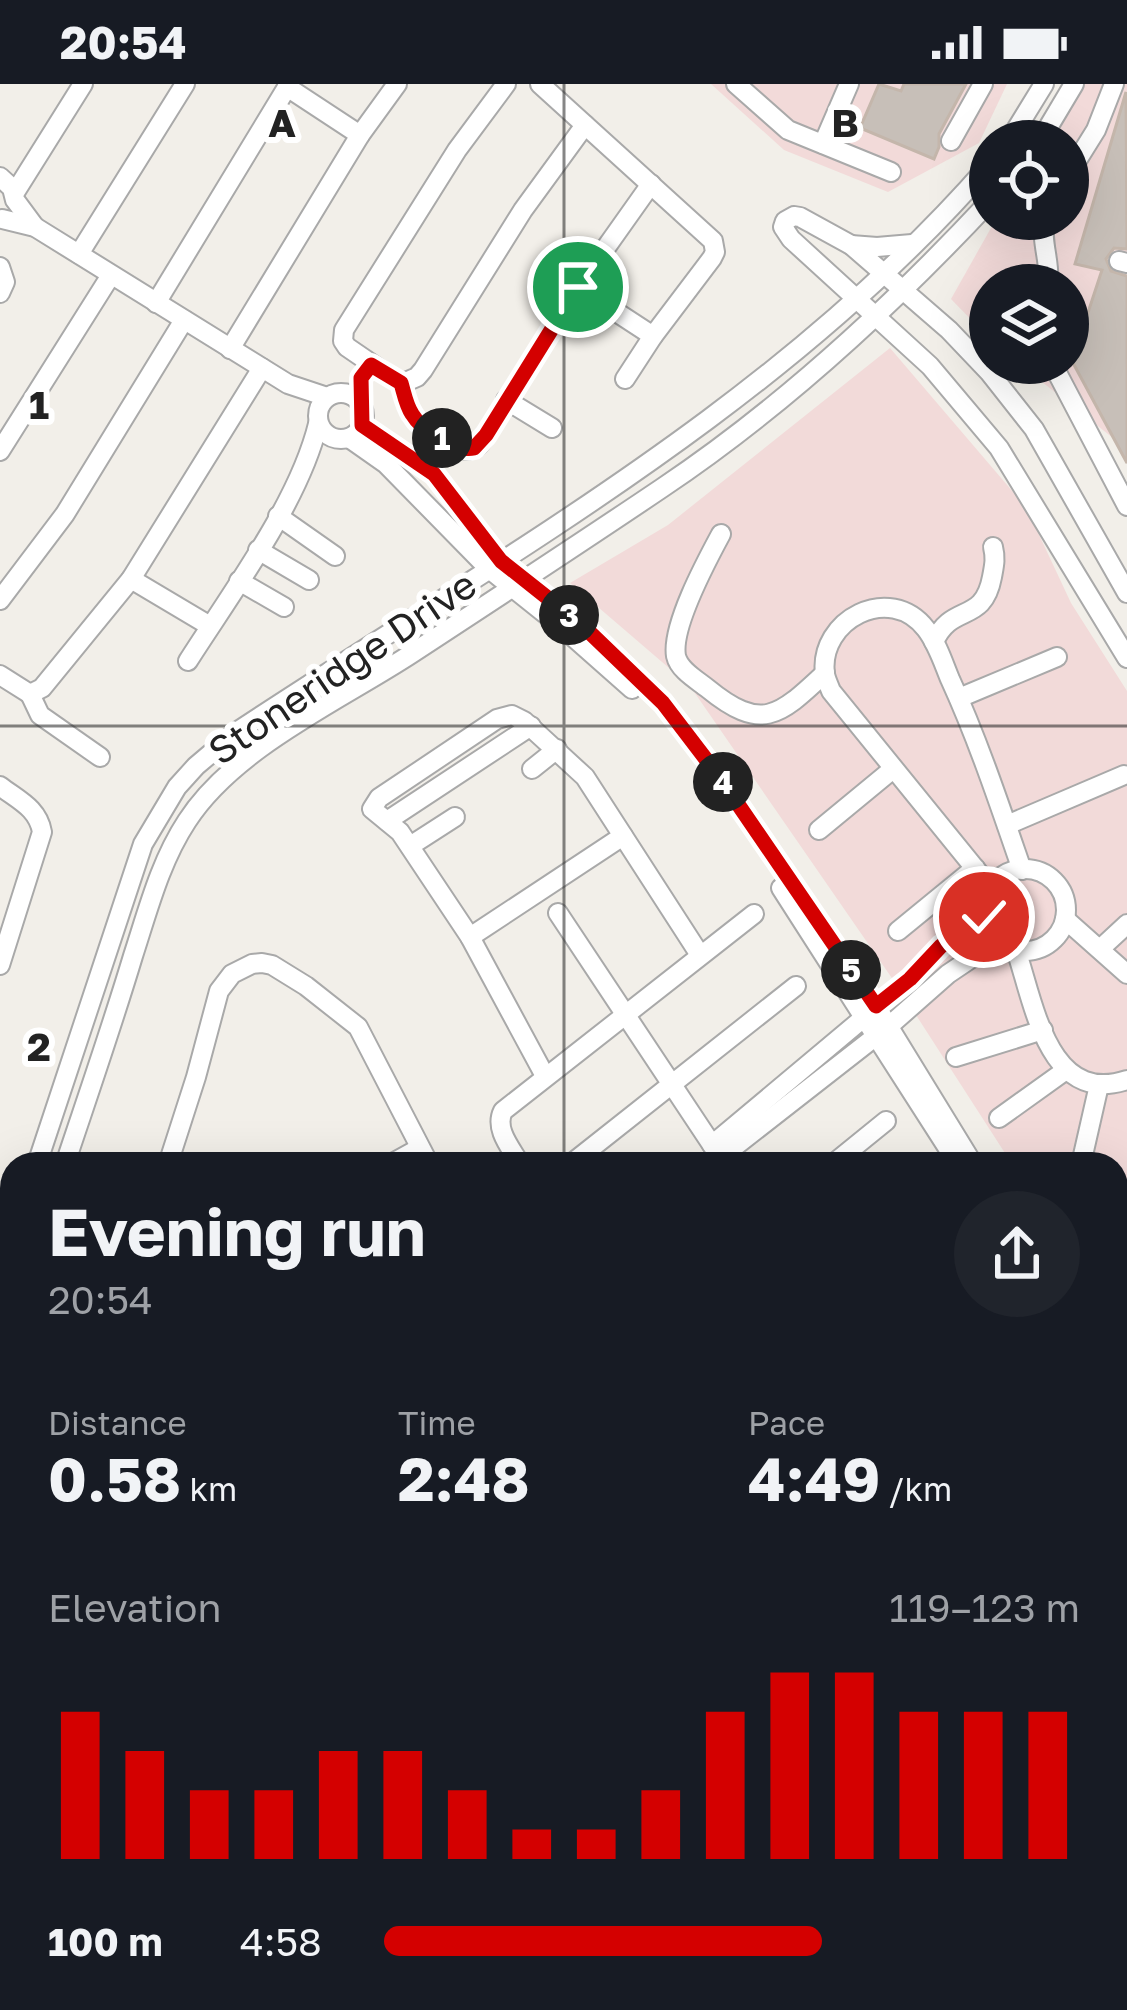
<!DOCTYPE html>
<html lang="en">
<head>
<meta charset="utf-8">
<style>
	body { margin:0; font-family:"Golos Text",sans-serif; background:#20242c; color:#f1f3f6; height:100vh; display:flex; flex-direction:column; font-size:45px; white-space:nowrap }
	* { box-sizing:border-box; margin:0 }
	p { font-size:39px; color:#9ea1a6 }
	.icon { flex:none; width:66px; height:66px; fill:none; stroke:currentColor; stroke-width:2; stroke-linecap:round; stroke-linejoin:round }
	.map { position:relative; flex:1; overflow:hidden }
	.side { position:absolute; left:0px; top:1068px; width:1128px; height:858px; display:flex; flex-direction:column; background:#171b24; border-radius:36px 36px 0 0; box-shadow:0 12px 48px #0002 }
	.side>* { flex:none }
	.tools { position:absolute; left:969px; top:36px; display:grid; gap:24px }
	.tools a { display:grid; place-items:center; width:120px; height:120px; border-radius:50%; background:#171b24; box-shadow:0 12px 48px #0002; font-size:60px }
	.pin { position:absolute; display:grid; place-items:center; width:102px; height:102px; color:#fff; margin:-51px; border:6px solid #fff; border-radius:50%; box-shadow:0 3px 12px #0007 }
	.km { position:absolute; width:60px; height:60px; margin:-30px; border-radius:50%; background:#222; color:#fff; font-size:33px; line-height:60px; text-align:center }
	.round { display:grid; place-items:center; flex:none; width:126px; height:126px; border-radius:63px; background:#20242c }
	.overview { display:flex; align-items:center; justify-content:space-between; height:204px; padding:0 48px }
	h1 { font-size:66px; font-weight:700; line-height:90px }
	.stats { display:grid; grid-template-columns:repeat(3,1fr); gap:18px; height:204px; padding:12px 48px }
	.stats div { display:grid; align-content:center }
	.stats b { font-size:60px; font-weight:700 }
	.stats small { font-size:33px; font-weight:400 }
	.stats p { font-size:33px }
	.chart { height:336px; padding:24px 48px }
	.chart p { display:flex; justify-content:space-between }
	.chart svg { width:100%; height:216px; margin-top:12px; stroke:#d40000; stroke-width:6 }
	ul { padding:0 48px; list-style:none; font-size:39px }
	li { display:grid; grid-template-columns:192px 144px 1fr; align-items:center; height:90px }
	li i { height:30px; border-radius:15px; background:#d40000 }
	.status { display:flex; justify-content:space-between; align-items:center; height:84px; padding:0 60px; background:#171b24; direction:ltr }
	.status svg { height:33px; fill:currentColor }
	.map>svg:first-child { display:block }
	.commercial { fill:#f2dad9 }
	.building { fill:#c7bfb8; stroke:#c4b6ab; stroke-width:3 }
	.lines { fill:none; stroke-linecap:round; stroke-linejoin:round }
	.minor-casing { stroke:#a9a9a9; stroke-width:22 }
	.minor { stroke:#fff; stroke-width:18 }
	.route-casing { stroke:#fff; stroke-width:24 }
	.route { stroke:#d40000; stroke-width:15 }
	.grid { fill:none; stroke:#222; stroke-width:3; stroke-opacity:0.55 }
	.labels { text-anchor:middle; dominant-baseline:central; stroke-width:12; stroke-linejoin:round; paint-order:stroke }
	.street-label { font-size:39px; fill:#222; stroke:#fff }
	.grid-label { font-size:39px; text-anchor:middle; font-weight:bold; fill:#222; stroke:#fff; stroke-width:12; stroke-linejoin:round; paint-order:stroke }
</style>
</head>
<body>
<div class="status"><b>20:54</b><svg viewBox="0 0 49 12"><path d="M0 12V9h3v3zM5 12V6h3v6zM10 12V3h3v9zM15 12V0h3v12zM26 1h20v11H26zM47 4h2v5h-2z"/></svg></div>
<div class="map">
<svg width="1127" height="1926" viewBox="0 0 1127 1926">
	<rect width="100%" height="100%" fill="#f2efe9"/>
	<g class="commercial">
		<path d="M 711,0 L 1007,0 L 979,59 L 888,108 L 784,66 Z"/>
		<path d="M 1073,0 L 1127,0 L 1127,379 L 1113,354 L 1018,279 L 1068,279 L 1068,201 L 990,201 L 990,255 L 951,215 L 996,135 L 1068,135 L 1068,57 L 1041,57 Z"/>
		<path d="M 890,264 L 1026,423 L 1071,519 L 1127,607 L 1127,1193 L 1116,1188 L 1116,1080 L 1012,1080 L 896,900 L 690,602 L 570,499 L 668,441 Z"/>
	</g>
	<g class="building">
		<path d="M 879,0 L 901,7 L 904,0 L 966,0 L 939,50 L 939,63 L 934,75 L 860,44 Z"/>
		<path d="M 1126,8 L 1127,165 L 1114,164 L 1106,175 L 1111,187 L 1127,192 L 1127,379 L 1072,277 L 1102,186 L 1075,180 Z"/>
	</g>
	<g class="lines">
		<defs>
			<g id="minor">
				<path d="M 506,0 L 457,66 L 344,246 L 343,257 L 347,263 L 401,300 L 417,293 L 423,286 L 523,126 L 585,41"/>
				<path d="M 540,0 L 713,157 L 715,168 L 712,174 L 653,252 L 625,295"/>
				<path d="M 736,0 L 788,46 L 891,88"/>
				<path d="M 287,3 L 360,51"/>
				<path d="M 951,57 L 983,0"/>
				<path d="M 1009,57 L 1044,0"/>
				<path d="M 1040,57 L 1074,0"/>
				<path d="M 823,60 L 849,0"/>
				<path d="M 1068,91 L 1096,46 L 1114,0"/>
				<path d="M 0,93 L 12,104 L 15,116 L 35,143"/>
				<path d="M 14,110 L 83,0"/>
				<path d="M 2,135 L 35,143 L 288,300 L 327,313"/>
				<path d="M 1045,135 C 1040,158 1051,178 1048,201"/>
				<path d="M 851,161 L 877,163 L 912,160"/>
				<path d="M 79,170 L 185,0"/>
				<path d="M 1119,177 L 1127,179"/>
				<path d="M 0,183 L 5,198 L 0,209"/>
				<path d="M 578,203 L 653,252"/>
				<path d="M 156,219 L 289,0"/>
				<path d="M 230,265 L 360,51 L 397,0"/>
				<path d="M 1052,279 L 1127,422"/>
				<path d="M 401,300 C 404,309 406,320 411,329 C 418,342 457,370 471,365 C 479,363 481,358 486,351 L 578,203 L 651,100"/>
				<circle cx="341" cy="332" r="23"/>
				<path d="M 506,316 L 552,344"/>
				<path d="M 362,341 L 434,390 L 501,477 L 583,542 L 663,619 L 718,691 L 876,922 L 973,1080"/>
				<path d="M 349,354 L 386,380 L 488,484 L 563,544 L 632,605"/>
				<path d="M 0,367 L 111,191"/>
				<path d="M 278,432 L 335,472"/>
				<path d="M 721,450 C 707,476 671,542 676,572 C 679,586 697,596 707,604 C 762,649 779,632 825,589"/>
				<path d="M 258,466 L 309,496"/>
				<path d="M 131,495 L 210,542"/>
				<path d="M 239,497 L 284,523"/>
				<path d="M 1127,509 L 1034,345 L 989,288 L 949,246 L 851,161 L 800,133 L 794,132 L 785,137 L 783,143 L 791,155 L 930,282 L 999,364 L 1127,574"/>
				<path d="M 0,516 L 65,430 L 184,236"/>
				<path d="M 934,558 C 952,518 983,541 992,493 C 994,482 996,475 993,463"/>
				<path d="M 188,577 C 232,508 299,418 318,340"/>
				<path d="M 0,591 L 30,610 L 42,604 L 131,495 L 262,284"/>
				<path d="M 30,610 L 40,631 L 100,673"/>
				<path d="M 959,614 L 1057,573"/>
				<path d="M 532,685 L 557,665"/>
				<path d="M 0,702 C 18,716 38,724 42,748 L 0,881"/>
				<path d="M 387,737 L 531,642"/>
				<path d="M 1007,741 L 1124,691"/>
				<path d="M 819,746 L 893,685"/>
				<path d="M 410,762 L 455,733"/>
				<circle cx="1025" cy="826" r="41"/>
				<path d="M 781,804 L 958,1080"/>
				<path d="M 991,804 L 831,607 C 829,601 826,596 825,590 C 818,536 890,498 926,545 C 937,559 943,578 950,595 C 978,656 1000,722 1022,786"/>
				<path d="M 558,829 L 718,1070"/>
				<path d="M 1065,835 L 1127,890"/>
				<path d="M 898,847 L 975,784"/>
				<path d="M 470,853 L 623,752"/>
				<path d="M 1100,865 L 1127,840"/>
				<path d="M 1016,866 C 1034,919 1048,1022 1127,996"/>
				<path d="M 956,973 L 1043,946"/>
				<path d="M 545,992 L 470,853 L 400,748 L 372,725 L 379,714 L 497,635 L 512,631 L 524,637 L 585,693 L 700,871"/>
				<path d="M 999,1034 L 1066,986"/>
				<path d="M 712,1061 L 910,895 L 941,862 L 984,833"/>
				<path d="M 720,1074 L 889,942 L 948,890 L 997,857"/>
				<path d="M 37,1080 L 143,760 L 177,703 L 196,682 L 235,649 C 498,475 781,321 990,80"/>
				<path d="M 65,1080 C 88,1011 112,942 133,872 C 148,826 160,778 187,737 C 234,664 339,617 411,570 C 495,515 579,460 662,404 C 783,323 891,223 990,117"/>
				<path d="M 168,1080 L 196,993 L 219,907 L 232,890 L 252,880 L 262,879 L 272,881 L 306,902 L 358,943 L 429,1080"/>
				<path d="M 391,1080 L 420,1064"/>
				<path d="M 520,1080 C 511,1064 494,1045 503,1027 L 754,830"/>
				<path d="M 571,1080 L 796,902"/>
				<path d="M 833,1080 L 886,1037"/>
				<path d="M 1081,1080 L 1099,1001"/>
				<path d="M 1116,1145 L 1127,1145"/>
				<path d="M 0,1193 L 12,1156"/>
				<path d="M 1116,1216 L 1127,1221"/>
				<path d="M 1116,1230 L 1127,1235"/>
				<path d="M 0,1275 L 12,1239"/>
				<path d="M 0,1317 L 12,1321"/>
				<path d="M 0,1342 L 12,1346"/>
				<path d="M 0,1500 L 12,1487"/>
				<path d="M 1116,1535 L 1127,1513"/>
				<path d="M 0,1553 L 12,1562"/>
				<path d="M 1116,1571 L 1127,1551"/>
				<path d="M 0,1708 L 12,1691"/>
				<path d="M 1116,1834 L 1127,1800"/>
				<path d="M 1116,1870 L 1127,1874"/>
				<path d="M 0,1899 L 12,1902"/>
				<path d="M 29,1914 L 41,1926"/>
				<path d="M 221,1914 L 231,1926"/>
				<path d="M 396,1914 L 407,1926"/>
				<path d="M 437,1926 L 453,1914"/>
				<path d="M 626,1926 L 637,1914"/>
				<path d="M 890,1926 L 896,1914"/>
				<path d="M 971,1926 L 976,1914"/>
				<path d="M 1087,1926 L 1091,1914"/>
			</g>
		</defs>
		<use href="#minor" class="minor-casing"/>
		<use href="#minor" class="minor"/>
	</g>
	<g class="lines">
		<defs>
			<path id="route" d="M 578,203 L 486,351 L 474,364 C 456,368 422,347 412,330 C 406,321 404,309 401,299 L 371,281 L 361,294 L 362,341 L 434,390 L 501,477 L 583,542 L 663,619 L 718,691 L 876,922 L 910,895 L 941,862 L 984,833"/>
		</defs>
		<use href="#route" class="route-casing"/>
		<use href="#route" class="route"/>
	</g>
	<path class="grid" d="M 564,0 L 564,1080M 0,642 L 1127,642M 0,1284 L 12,1284M 1116,1284 L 1127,1284M 564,1914 L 564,1926"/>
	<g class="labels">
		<g class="street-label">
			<text transform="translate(342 583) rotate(-34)">Stoneridge Drive</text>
		</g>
	</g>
	<g class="grid-label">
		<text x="282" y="53">A</text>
		<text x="845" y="53">B</text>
		<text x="39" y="335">1</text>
		<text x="39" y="977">2</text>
	</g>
</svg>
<div class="tools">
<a><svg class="icon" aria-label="locate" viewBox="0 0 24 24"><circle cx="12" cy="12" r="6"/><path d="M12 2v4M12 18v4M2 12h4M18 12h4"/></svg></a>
<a><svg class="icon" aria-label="layers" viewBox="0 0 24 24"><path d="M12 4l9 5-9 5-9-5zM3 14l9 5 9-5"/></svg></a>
</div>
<div class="pin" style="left:578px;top:203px;background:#1e9e55"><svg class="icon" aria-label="arrive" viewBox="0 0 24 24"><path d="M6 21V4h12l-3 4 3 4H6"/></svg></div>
<div class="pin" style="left:984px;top:833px;background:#d93025"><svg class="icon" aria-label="check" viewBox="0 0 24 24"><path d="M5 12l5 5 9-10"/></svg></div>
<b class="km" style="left:442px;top:354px">1</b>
<b class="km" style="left:569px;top:531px">3</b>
<b class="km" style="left:723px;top:698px">4</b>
<b class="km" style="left:851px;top:886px">5</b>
<section class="side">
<div class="overview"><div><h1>Evening run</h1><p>20:54</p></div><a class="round"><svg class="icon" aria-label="share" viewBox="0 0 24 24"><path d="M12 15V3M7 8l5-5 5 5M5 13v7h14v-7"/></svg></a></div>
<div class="stats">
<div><p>Distance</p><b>0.58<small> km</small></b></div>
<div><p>Time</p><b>2:48</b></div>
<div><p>Pace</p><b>4:49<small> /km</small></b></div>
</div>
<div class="chart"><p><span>Elevation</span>119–123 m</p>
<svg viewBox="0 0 160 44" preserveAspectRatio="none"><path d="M5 44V14M15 44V22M25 44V30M35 44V30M45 44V22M55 44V22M65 44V30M75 44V38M85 44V38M95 44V30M105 44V14M115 44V6M125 44V6M135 44V14M145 44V14M155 44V14"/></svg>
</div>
<ul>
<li><b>100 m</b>4:58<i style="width:63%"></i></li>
</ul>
</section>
</div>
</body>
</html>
